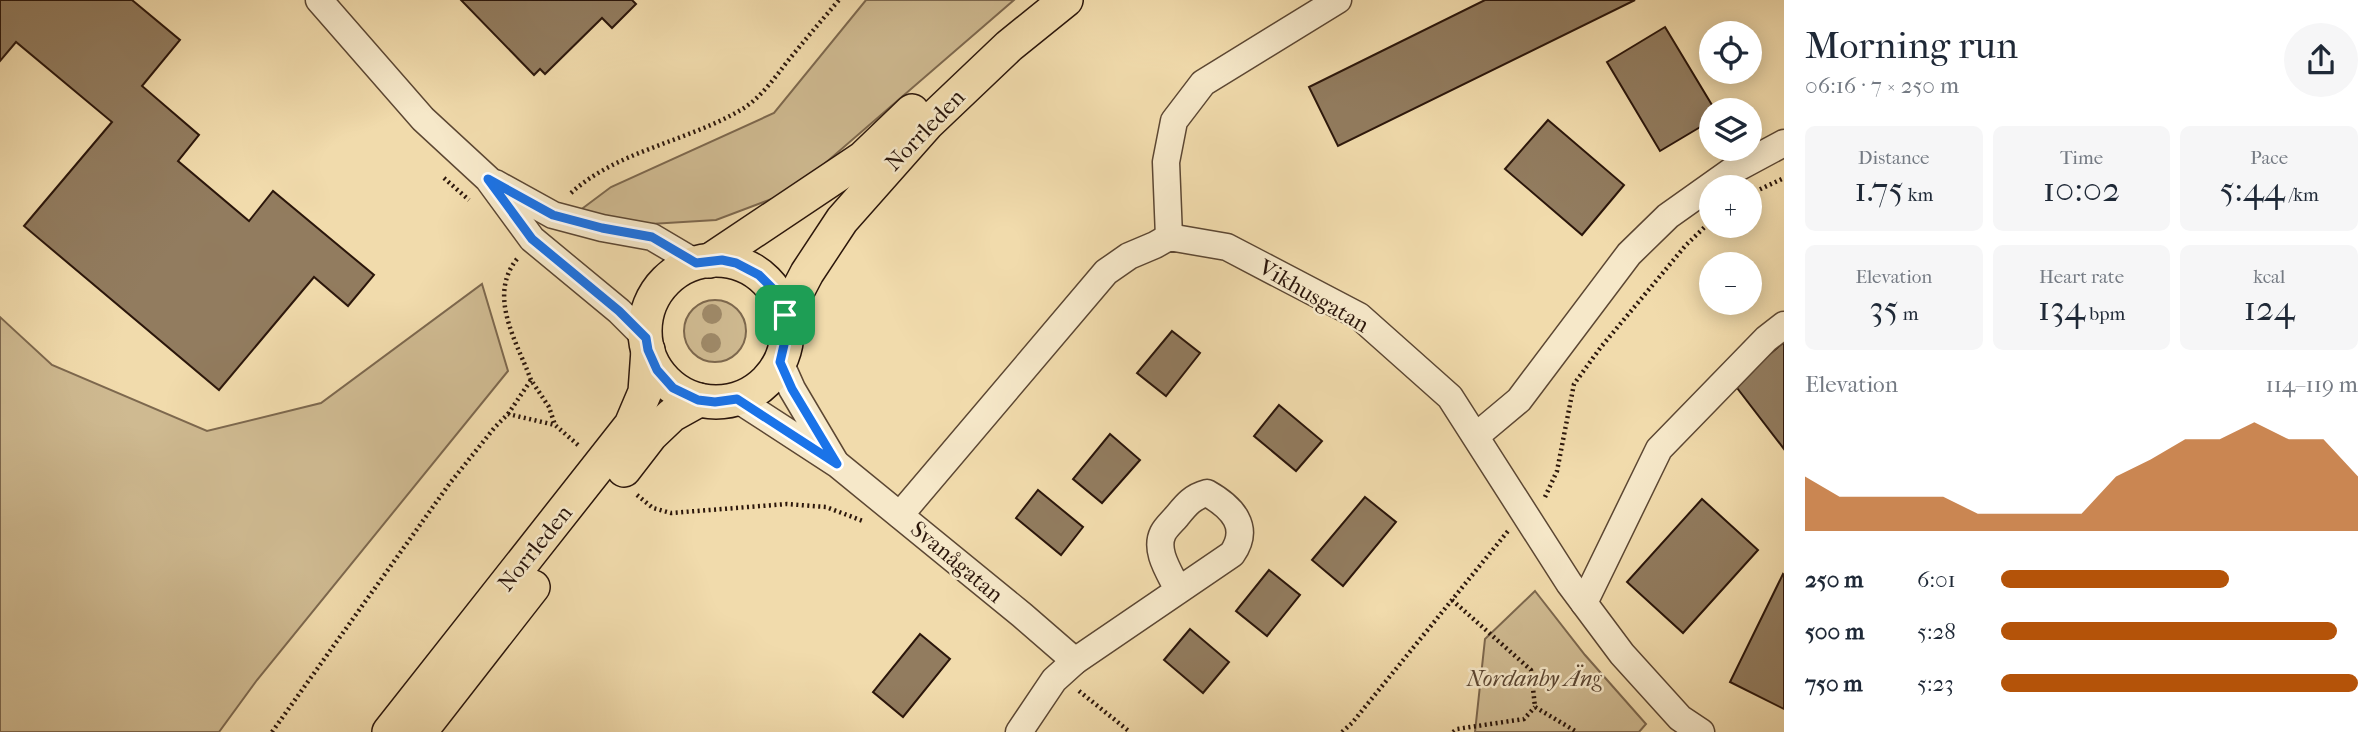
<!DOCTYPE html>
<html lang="en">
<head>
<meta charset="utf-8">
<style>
	body { margin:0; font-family:"IM FELL French Canon",serif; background:#f6f6f7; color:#1f2937; height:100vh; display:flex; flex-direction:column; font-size:26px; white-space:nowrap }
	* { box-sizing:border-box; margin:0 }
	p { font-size:23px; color:#747a83 }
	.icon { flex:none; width:38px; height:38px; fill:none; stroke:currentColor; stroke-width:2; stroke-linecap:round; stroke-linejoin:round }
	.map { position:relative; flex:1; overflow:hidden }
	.details { display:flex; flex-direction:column; background:#fff; width:595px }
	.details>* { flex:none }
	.buttons { position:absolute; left:1699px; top:21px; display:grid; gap:14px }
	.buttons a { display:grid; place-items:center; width:63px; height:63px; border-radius:50%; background:#fff; box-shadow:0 4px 18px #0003; font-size:35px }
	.pin { position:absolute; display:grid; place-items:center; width:60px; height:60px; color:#fff; margin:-30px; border-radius:14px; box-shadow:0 4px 10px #0006 }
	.round { display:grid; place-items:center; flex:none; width:74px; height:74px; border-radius:37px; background:#f6f6f7 }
	.headline { display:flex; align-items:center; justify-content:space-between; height:119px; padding:0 21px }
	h1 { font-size:38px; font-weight:600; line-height:52px }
	.metrics { display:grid; grid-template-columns:repeat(3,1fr); gap:10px; height:119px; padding:7px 21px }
	.metrics div { display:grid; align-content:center; border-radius:10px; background:#f6f6f7; text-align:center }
	.metrics b { font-size:35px; font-weight:600 }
	.metrics small { font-size:19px; font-weight:400 }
	.metrics p { font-size:19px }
	.chart { height:196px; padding:14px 21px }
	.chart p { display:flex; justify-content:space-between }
	.chart svg { width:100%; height:126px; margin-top:7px; fill:#b45309; opacity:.7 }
	ul { padding:0 21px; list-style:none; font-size:23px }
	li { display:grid; grid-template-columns:112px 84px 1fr; align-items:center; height:52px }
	li i { height:18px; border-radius:9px; background:#b45309 }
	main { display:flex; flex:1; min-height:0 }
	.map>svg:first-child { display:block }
	.green { fill:#cfba91; stroke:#7d684e; stroke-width:2 }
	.building { fill:#927c5f; stroke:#2b160b; stroke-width:2 }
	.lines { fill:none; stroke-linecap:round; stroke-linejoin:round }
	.minor-casing { stroke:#5c4733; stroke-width:29 }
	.major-casing { stroke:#2b160b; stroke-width:36 }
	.path { stroke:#2b160b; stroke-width:4.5; stroke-dasharray:2 3.5; stroke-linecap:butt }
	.minor { stroke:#f6e8c9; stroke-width:26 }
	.major { stroke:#f1dbac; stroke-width:33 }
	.tree { fill:#9f8a69 }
	.route-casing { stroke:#fff; stroke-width:14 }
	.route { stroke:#1a73e8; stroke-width:9 }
	.labels { text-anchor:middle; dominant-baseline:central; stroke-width:5; stroke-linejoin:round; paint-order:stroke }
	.street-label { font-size:23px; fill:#2b160b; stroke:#f6e8c9 }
	.park-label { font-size:23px; font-style:italic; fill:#5c4733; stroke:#f6e8c9 }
</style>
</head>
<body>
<main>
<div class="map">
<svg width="1784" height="732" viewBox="0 0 1784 732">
	<rect width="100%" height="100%" fill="#f1dbac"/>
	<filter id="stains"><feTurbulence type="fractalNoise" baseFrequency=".00286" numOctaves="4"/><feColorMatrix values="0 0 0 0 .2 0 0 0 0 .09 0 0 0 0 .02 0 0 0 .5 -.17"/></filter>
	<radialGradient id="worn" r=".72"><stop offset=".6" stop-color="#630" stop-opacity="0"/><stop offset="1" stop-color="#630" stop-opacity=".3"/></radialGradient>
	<g class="green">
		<path d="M 866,0 L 1014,0 L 793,191 L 716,220 L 634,225 L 579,211 L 611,187 L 774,113 Z"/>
		<path d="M 482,284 L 508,371 L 257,680 L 219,732 L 0,732 L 0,317 L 52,365 L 207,431 L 321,403 Z"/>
		<circle cx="715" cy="331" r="31"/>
		<path d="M 1535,591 L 1585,655 L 1646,724 L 1639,732 L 1475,732 L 1485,639 Z"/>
	</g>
	<g class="building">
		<path d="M 0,0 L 132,0 L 180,40 L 142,86 L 199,135 L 178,161 L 249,221 L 273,191 L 374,275 L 348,306 L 314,277 L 219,390 L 24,226 L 112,122 L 16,42 L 0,61 Z"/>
		<path d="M 461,0 L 632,0 L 636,4 L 612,28 L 602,18 L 545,74 L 540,69 L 534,75 Z"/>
		<path d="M 1485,0 L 1635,0 L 1338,146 L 1309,87 Z"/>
		<path d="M 1665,27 L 1715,110 L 1712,110 L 1712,120 L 1660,151 L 1607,62 Z"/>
		<path d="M 1548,120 L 1624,185 L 1582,235 L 1505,169 Z"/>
		<path d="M 1172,331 L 1200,353 L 1166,396 L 1137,373 Z"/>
		<path d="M 1784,342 L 1784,449 L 1734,384 Z"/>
		<path d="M 1279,405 L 1322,441 L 1296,471 L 1254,436 Z"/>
		<path d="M 1110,434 L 1140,460 L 1102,503 L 1073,479 Z"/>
		<path d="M 1038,490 L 1083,527 L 1061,555 L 1016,518 Z"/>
		<path d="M 1365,497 L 1396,522 L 1343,586 L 1312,560 Z"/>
		<path d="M 1702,499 L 1758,550 L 1683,633 L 1627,582 Z"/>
		<path d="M 1269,570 L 1300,595 L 1267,636 L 1236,611 Z"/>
		<path d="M 1783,574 L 1784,575 L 1784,709 L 1730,682 Z"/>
		<path d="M 1190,629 L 1229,662 L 1203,693 L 1164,660 Z"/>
		<path d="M 920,634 L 950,659 L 903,717 L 873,692 Z"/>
	</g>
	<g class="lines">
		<defs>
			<g id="minor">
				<path d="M 319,0 L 423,119 L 488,179 L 532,239 L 619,311 L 646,338"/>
				<path d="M 495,183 L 553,215 L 602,228 L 652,237 L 696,263"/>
				<path d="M 1169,237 L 1166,162 L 1174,121 L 1203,83 L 1338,0"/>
				<path d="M 780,362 L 792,389 L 834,460"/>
				<path d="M 737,399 L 837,464 L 1022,615 L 1075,661"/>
				<path d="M 1476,436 L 1519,400 L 1629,254 L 1668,216 L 1730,172 L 1784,143"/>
				<path d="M 900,515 L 1106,272 L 1129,256 L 1155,245 L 1169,237 L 1227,247 L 1359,316 L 1450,397 L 1569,583 L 1622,654 L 1680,718 L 1701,732"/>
				<path d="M 1584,603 L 1659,449 L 1766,339 L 1784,325"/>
				<path d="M 1019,732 L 1054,680 L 1075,661 L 1232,554 C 1251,527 1232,507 1207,493 C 1192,497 1186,505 1177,516 C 1173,521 1166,527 1163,533 C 1154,551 1170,573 1178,590"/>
			</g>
			<g id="major">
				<circle cx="716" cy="331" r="71"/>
				<path d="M 709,261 L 863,158 L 912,111"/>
				<path d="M 785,315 L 807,273 L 842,220 L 927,124 L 1009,46 L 1066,0"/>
				<path d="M 624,470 L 651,435 L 672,415 L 699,400"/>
				<path d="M 389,732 L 631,425 L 645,392 L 648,350"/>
				<path d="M 420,732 L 533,587"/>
			</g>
		</defs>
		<use href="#minor" class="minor-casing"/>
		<use href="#major" class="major-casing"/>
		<g class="path">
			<path d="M 444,178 L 469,200"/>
			<path d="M 571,193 C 617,151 685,142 739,111 C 759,100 773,80 787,62 C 804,41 821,21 839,0"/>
			<path d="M 1750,194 L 1784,178"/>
			<path d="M 517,259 C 487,296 517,342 531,380"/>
			<path d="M 508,414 L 531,380 L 549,407 L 555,425"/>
			<path d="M 637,495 L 653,508 L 671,513 L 787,504 L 826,507 L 863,521"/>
			<path d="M 1545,497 L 1557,471 L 1574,384 L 1601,347 L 1686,245 L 1712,220"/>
			<path d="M 1452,600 L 1531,670 L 1535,707 L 1577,732"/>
			<path d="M 1079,691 L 1130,732"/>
			<path d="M 272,732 L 450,483 L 495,427 L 508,414 L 555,425 L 578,445"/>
			<path d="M 1342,732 L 1352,723 L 1508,531"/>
			<path d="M 1453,732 L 1457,729 L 1524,719 L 1535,707"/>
		</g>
		<use href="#minor" class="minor"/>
		<use href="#major" class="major"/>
	</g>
	<g class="tree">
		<circle cx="712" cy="314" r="10"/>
		<circle cx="711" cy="343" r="10"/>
	</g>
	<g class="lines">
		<defs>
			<path id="route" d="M 488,179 L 553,215 L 602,228 L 652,237 L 696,263 L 722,260 L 736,263 L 759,275 L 774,290 L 785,315 L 787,332 L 780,362 L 792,389 L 837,464 L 737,399 L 715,402 L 698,400 L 673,388 L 657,370 L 648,350 L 646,338 L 619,311 L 532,239 Z"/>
		</defs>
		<use href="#route" class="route-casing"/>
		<use href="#route" class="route"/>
	</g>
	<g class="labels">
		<g class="street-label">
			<text transform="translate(925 130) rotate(-46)">Norrleden</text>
			<text transform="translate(1314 296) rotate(30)">Vikhusgatan</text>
			<text transform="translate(535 548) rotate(-51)">Norrleden</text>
			<text transform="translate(957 562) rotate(40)">Svanågatan</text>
		</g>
		<g class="park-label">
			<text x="1534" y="678">Nordanby Äng</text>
		</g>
	</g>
	<rect width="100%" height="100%" filter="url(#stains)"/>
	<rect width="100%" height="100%" fill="url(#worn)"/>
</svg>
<div class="buttons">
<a><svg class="icon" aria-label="locate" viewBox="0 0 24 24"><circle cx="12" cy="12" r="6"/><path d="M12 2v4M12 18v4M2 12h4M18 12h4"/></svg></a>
<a><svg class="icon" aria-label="layers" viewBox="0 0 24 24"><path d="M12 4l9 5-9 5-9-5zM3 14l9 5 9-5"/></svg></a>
<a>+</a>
<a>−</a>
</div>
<div class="pin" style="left:785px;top:315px;background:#1e9e55"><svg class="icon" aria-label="arrive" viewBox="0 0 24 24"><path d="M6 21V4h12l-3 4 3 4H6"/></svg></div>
</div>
<section class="details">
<div class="headline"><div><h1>Morning run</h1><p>06:16 · 7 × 250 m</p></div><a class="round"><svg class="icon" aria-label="share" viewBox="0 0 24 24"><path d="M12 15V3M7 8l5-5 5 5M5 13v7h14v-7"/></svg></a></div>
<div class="metrics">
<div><p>Distance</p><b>1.75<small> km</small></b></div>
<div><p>Time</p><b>10:02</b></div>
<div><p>Pace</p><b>5:44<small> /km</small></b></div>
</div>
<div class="metrics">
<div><p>Elevation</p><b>35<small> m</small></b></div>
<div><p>Heart rate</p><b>134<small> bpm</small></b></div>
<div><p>kcal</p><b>124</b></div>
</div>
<div class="chart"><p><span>Elevation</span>114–119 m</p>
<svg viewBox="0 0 160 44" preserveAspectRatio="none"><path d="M0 44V25L10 32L20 32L30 32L40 32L50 38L60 38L70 38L80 38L90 25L100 19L110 12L120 12L130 6L140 12L150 12L160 25V44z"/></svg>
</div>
<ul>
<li><b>250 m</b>6:01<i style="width:64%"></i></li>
<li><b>500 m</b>5:28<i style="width:94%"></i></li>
<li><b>750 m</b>5:23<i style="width:100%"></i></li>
</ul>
</section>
</main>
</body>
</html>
